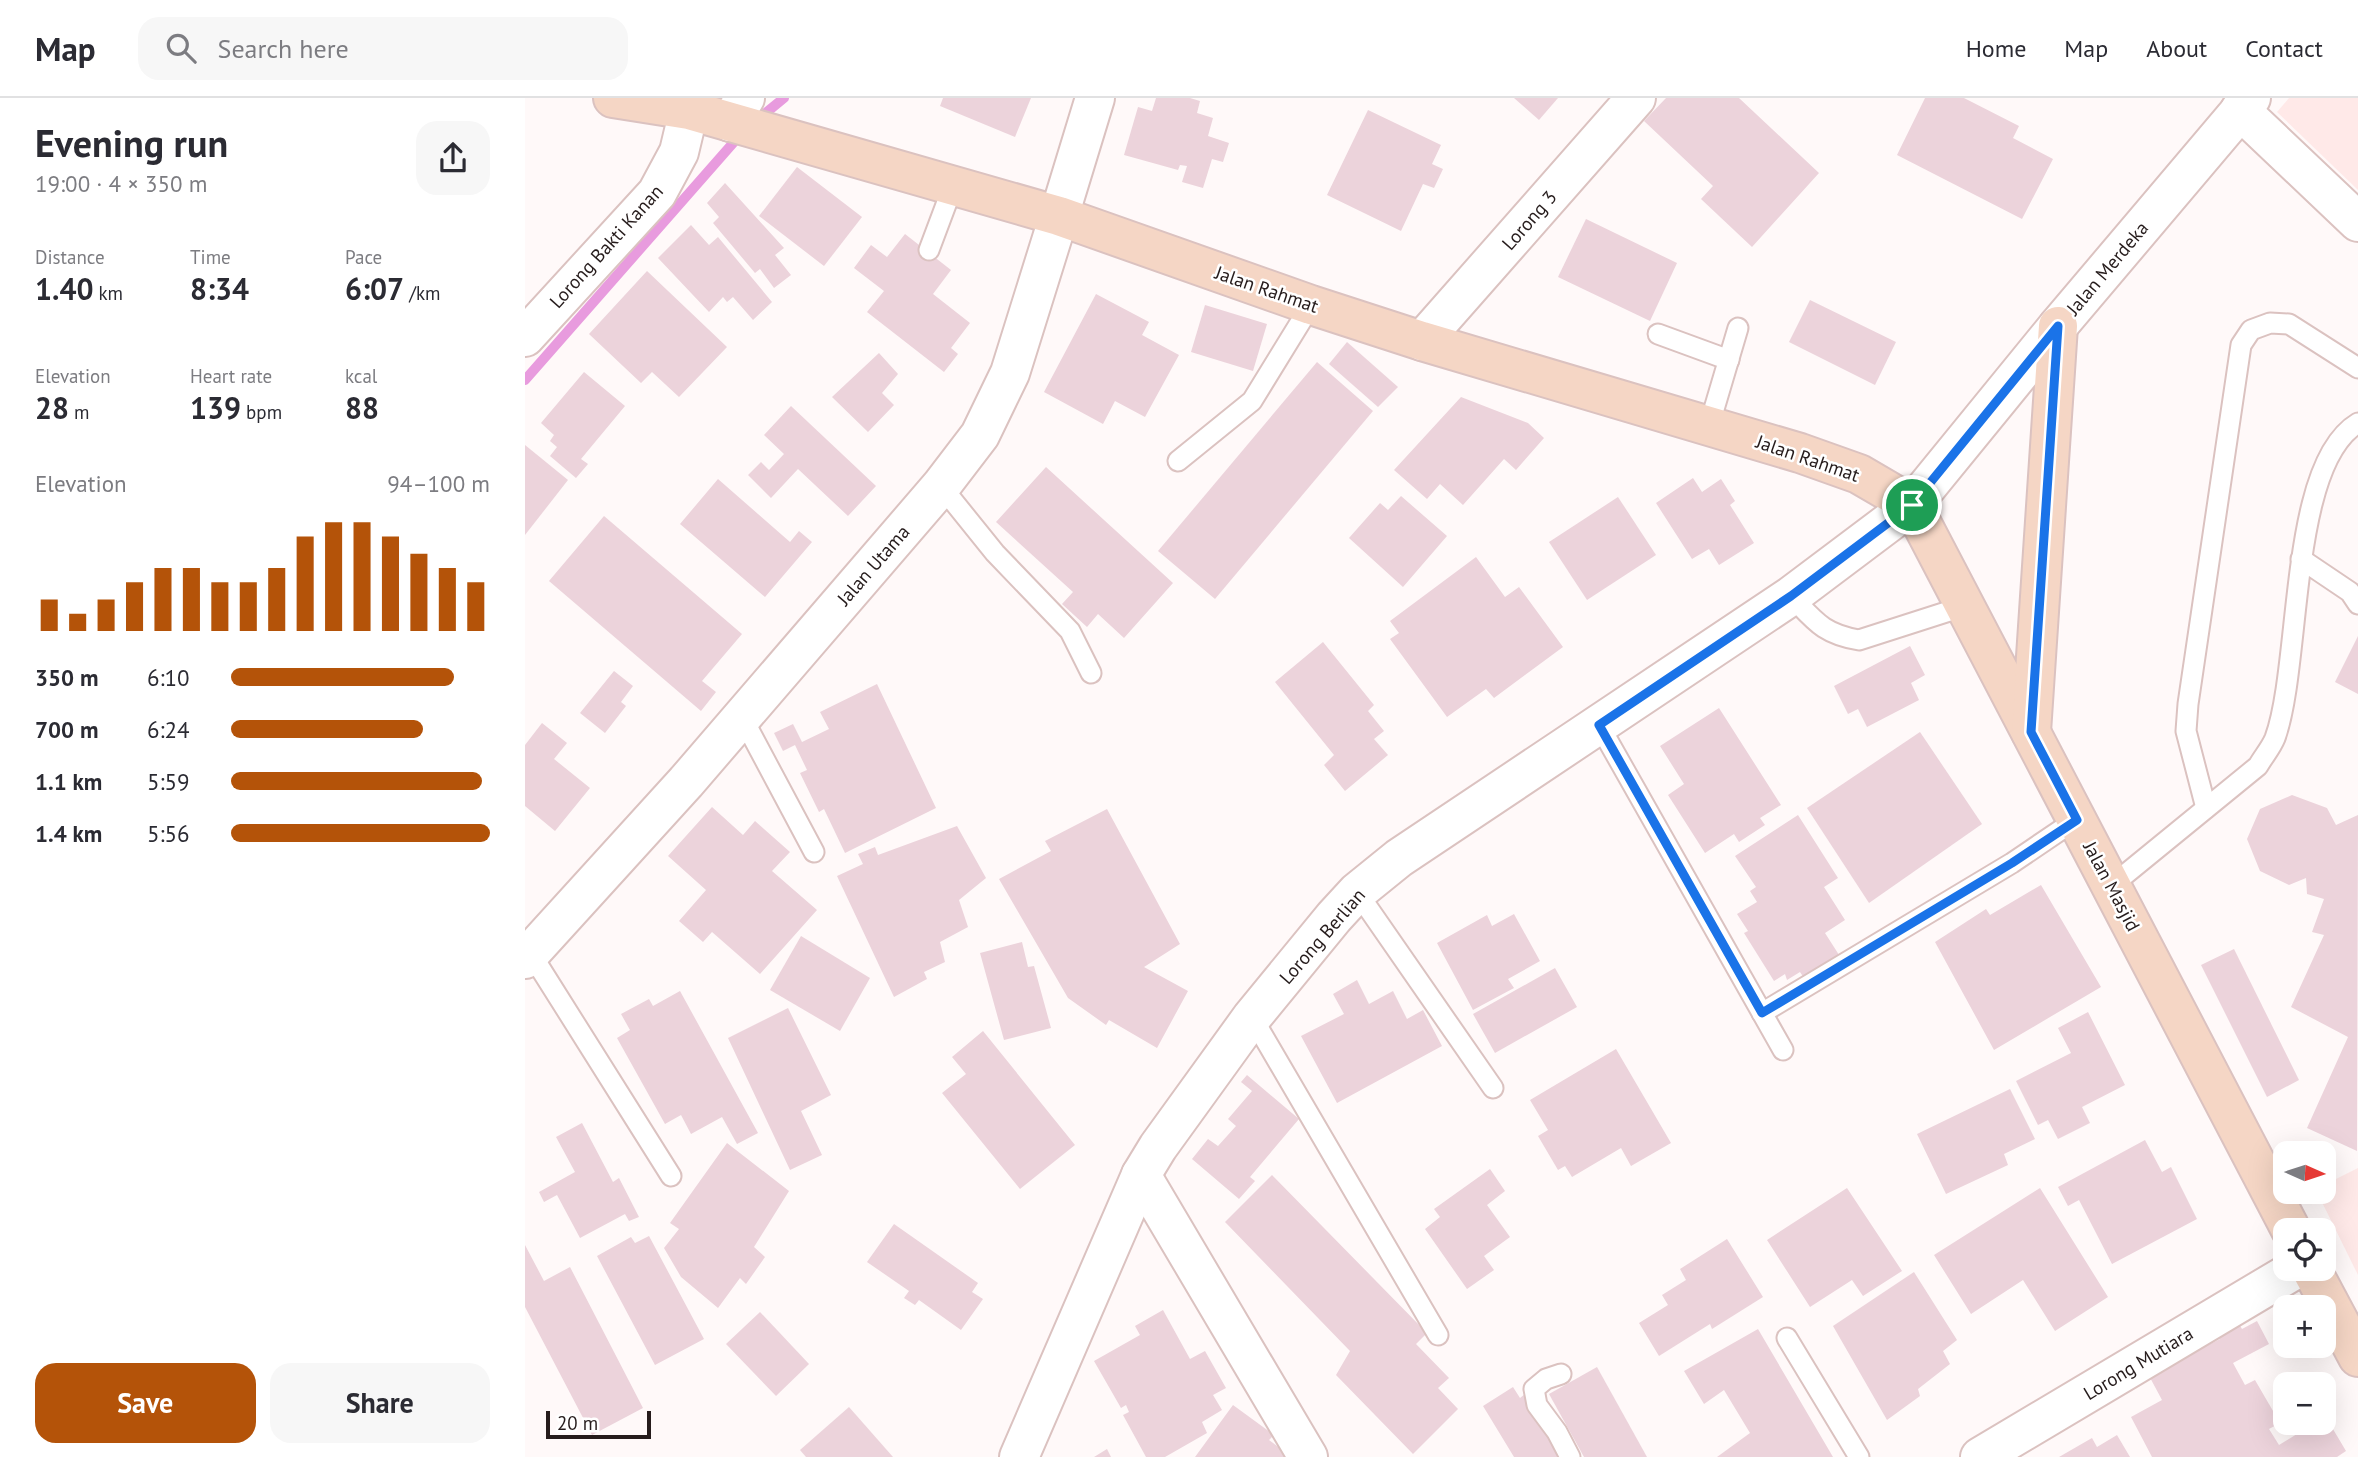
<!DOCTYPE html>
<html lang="en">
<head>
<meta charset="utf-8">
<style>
	body { margin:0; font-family:"PT Sans",sans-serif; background:#f7f7f7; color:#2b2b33; height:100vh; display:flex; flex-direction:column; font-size:26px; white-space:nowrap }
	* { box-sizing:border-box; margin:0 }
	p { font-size:23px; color:#7c7c81 }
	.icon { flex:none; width:38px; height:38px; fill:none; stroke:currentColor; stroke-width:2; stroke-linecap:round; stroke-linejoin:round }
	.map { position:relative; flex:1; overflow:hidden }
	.details { display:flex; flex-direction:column; background:#fff; width:525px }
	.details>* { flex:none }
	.needle { width:46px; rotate:93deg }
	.tools { position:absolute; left:1748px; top:1043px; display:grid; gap:14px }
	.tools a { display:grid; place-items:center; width:63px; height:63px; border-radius:14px; background:#fff; box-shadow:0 7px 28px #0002; font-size:35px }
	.scale { position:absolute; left:21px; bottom:18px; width:105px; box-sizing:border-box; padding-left:7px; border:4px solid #261c1c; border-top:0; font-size:19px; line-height:24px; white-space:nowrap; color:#261c1c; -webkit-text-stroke:5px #fff; paint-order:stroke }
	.pin { position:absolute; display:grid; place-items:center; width:60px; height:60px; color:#fff; margin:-30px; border:4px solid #fff; border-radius:50%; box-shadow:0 2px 7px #0007 }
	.round { display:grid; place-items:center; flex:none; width:74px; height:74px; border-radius:21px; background:#f7f7f7 }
	.summary { display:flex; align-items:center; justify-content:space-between; height:119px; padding:0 35px }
	h1 { font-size:38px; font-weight:700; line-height:52px }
	.figures { display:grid; grid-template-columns:repeat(3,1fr); gap:10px; height:119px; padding:7px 35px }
	.figures div { display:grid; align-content:center }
	.figures b { font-size:30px; font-weight:700 }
	.figures small { font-size:19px; font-weight:400 }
	.figures p { font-size:19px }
	.chart { height:196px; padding:14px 35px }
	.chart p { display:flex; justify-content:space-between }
	.chart svg { width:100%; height:126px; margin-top:7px; stroke:#b45309; stroke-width:6 }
	.primary-button { display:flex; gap:14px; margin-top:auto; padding:14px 35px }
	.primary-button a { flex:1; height:80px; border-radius:21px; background:#b45309; color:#fff; font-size:28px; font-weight:700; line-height:80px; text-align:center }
	.primary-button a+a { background:#f7f7f7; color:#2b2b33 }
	ul { padding:0 35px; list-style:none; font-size:23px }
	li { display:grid; grid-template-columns:112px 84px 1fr; align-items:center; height:52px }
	li i { height:18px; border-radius:9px; background:#b45309 }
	header { display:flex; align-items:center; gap:42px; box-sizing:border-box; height:98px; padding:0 35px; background:#fff; border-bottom:2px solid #e1e1e2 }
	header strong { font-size:33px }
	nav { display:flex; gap:38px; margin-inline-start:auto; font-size:24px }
	.search { width:490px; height:63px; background:#f7f7f7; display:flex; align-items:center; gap:18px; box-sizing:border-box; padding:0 24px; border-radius:21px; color:#7c7c81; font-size:26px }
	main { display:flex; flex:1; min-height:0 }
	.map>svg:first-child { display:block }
	.built { fill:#ffe9e8 }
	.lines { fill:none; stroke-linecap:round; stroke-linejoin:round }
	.stream { stroke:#e89bde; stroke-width:10 }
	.building { fill:#ecd3db }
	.service-casing { stroke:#dbc2c0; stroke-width:23 }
	.minor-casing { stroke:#dbc2c0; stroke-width:42 }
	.tertiary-casing { stroke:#dbc2c0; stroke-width:42 }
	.secondary-casing { stroke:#dbc2c0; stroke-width:42 }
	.service { stroke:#fff; stroke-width:19 }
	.minor { stroke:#fff; stroke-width:38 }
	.tertiary { stroke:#fff; stroke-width:38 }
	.secondary { stroke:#f5d6c5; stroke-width:38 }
	.route-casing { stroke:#fff; stroke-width:14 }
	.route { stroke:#1a73e8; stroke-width:9 }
	.labels { text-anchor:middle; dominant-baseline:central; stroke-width:5; stroke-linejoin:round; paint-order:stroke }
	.street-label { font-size:19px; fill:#261c1c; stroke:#fff }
</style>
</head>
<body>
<header>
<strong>Map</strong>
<div class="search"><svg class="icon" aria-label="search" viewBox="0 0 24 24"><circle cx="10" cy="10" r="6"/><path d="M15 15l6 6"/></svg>Search here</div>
<nav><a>Home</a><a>Map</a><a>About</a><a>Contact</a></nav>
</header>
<main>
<section class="details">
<div class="summary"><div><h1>Evening run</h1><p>19:00 · 4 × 350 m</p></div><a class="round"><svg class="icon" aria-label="share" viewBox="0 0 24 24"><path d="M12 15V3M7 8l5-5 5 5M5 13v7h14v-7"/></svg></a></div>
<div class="figures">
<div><p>Distance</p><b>1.40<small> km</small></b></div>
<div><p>Time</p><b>8:34</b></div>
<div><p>Pace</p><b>6:07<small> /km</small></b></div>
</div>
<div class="figures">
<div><p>Elevation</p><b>28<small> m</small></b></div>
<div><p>Heart rate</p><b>139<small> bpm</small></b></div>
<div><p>kcal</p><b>88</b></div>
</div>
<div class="chart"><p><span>Elevation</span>94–100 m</p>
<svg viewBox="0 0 160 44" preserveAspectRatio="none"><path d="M5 44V33M15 44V38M25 44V33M35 44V27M45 44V22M55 44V22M65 44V27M75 44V27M85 44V22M95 44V11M105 44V6M115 44V6M125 44V11M135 44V17M145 44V22M155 44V27"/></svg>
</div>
<ul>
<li><b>350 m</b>6:10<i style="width:86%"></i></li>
<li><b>700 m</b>6:24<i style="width:74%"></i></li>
<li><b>1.1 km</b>5:59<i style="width:97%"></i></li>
<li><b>1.4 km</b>5:56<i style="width:100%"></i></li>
</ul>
<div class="primary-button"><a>Save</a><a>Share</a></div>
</section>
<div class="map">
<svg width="1833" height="1359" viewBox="0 0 1833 1359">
	<rect width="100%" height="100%" fill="#fff9f9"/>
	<g class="built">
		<path d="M 1764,0 L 1833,0 L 1833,92 L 1752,14 Z"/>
		<path d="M 1833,1070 L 1833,1177 L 1792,1094 L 1799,1094 L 1799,1087 Z"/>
	</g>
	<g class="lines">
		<g class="stream">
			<path d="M 231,23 L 259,0"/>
			<path d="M 0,282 L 216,36"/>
		</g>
	</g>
	<g class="building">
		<path d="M 418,0 L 506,0 L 490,39 L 415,8 Z"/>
		<path d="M 631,0 L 665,0 L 675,3 L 672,15 L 688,20 L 683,38 L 704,45 L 698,64 L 687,61 L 678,90 L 657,84 L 662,68 L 655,67 L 653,72 L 599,57 L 613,9 L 627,13 Z"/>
		<path d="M 989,0 L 1033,0 L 1014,22 Z"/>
		<path d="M 1141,0 L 1214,0 L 1294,75 L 1227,149 L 1176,101 L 1188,88 L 1119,23 Z"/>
		<path d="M 1400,0 L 1439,0 L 1494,28 L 1488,40 L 1528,61 L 1497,121 L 1372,57 Z"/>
		<path d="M 843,12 L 916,47 L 907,66 L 918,71 L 909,90 L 898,86 L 876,133 L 802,97 Z"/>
		<path d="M 272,69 L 337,119 L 299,168 L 234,118 Z"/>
		<path d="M 200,85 L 259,150 L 250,157 L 266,177 L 249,190 L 235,171 L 230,175 L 188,125 L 194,119 L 182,105 Z"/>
		<path d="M 1061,121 L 1152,165 L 1125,223 L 1033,179 Z"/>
		<path d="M 166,127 L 184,147 L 193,139 L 247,204 L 228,222 L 208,199 L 202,204 L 198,199 L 184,214 L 133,160 Z"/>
		<path d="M 380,136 L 426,172 L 408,196 L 445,225 L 426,250 L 433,256 L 419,274 L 342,214 L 359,193 L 329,170 L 346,147 L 362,159 Z"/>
		<path d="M 122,173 L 202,249 L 154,299 L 127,274 L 116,285 L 64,236 Z"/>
		<path d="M 571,196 L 624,224 L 617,237 L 654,257 L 620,319 L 590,303 L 578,326 L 519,294 Z"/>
		<path d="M 1285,202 L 1371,244 L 1350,287 L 1264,244 Z"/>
		<path d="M 680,207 L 742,226 L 728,273 L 666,254 Z"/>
		<path d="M 822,244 L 873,289 L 853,309 L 804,266 Z"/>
		<path d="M 354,255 L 373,276 L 357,295 L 369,307 L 343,334 L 307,299 Z"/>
		<path d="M 792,264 L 848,313 L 690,501 L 633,453 Z"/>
		<path d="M 59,274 L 100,308 L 56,361 L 63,366 L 51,380 L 25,358 L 32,349 L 25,343 L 29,337 L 16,325 Z"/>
		<path d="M 936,299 L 1003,325 L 1019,340 L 991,372 L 979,361 L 938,407 L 915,386 L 902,401 L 869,372 Z"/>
		<path d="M 266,308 L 351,388 L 323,418 L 273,371 L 246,400 L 223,377 L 236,364 L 244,372 L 259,356 L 239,337 Z"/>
		<path d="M 0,347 L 43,382 L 0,437 Z"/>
		<path d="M 521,369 L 648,485 L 599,540 L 573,516 L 562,529 L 537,506 L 548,494 L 471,424 Z"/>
		<path d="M 1168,380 L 1177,394 L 1196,381 L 1210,403 L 1205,407 L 1229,445 L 1194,467 L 1184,451 L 1167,461 L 1131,405 Z"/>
		<path d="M 193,381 L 265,444 L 274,433 L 287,444 L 240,499 L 155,426 Z"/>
		<path d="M 876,398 L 922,438 L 878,489 L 824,440 L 855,405 L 863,412 Z"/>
		<path d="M 1093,399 L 1131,457 L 1062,502 L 1024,444 Z"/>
		<path d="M 79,418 L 217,536 L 177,583 L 191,594 L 176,613 L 24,483 Z"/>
		<path d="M 951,459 L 980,499 L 994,489 L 1038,549 L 969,600 L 961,591 L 922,619 L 865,541 L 874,535 L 865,523 Z"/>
		<path d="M 1833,538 L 1833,596 L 1810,584 Z"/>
		<path d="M 798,544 L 849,607 L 843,613 L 859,633 L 849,641 L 863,657 L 820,693 L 799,667 L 809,657 L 750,584 Z"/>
		<path d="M 1385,548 L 1400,577 L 1386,585 L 1394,602 L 1342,629 L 1333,611 L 1323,616 L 1309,588 Z"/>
		<path d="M 89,573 L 108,588 L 96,604 L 101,608 L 80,635 L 55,615 Z"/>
		<path d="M 352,586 L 411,710 L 320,755 L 299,711 L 294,714 L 275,675 L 282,672 L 270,647 L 258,653 L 249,635 L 268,626 L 277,644 L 304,631 L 295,614 Z"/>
		<path d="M 1194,610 L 1256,707 L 1235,720 L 1240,727 L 1214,744 L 1209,736 L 1180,755 L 1143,697 L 1159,686 L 1135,648 Z"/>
		<path d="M 17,625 L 42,645 L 29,661 L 65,690 L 30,733 L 0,708 L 0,647 Z"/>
		<path d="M 1395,634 L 1457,726 L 1344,805 L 1282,710 Z"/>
		<path d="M 1767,697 L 1802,710 L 1811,727 L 1833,717 L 1832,1053 L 1782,1030 L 1823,939 L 1766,909 L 1799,837 L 1787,834 L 1799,801 L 1782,796 L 1781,780 L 1764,787 L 1735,773 L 1722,741 L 1735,711 Z"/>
		<path d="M 187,709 L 218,737 L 230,723 L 265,754 L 247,773 L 292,812 L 235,876 L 187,834 L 178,844 L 154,823 L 181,792 L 143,758 Z"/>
		<path d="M 582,711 L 655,846 L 619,869 L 663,893 L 632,950 L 584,922 L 581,927 L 543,900 L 474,781 L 526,753 L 520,743 Z"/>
		<path d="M 1273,717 L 1313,780 L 1299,789 L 1320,822 L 1300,835 L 1316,860 L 1281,883 L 1275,874 L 1262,882 L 1260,876 L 1249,883 L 1219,835 L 1223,833 L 1212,816 L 1232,804 L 1225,793 L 1231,789 L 1210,758 Z"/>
		<path d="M 432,728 L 461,780 L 434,802 L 443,829 L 415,844 L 420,864 L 399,874 L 402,881 L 369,899 L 312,778 L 338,766 L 333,756 L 350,749 L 353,757 Z"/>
		<path d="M 1516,787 L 1576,889 L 1469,952 L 1410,844 L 1461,811 L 1465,817 Z"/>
		<path d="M 989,816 L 1015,863 L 983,881 L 989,890 L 948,912 L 912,845 L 962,817 L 967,828 Z"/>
		<path d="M 276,838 L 345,880 L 315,933 L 245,892 Z"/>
		<path d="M 497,844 L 503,869 L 509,868 L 526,930 L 479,942 L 455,855 Z"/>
		<path d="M 1709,851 L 1774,982 L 1742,999 L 1676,867 Z"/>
		<path d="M 1030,870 L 1052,909 L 970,955 L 948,916 Z"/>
		<path d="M 832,882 L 844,906 L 868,893 L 882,921 L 898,912 L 917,948 L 812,1005 L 776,938 L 819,916 L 808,896 Z"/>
		<path d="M 155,893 L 233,1035 L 212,1046 L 197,1019 L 166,1036 L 156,1017 L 140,1026 L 92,940 L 105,932 L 96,916 L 124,901 L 128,908 Z"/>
		<path d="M 263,910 L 306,997 L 276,1013 L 297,1057 L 265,1072 L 203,940 Z"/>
		<path d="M 1563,914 L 1600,987 L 1557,1009 L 1565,1025 L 1533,1041 L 1523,1022 L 1513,1027 L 1491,983 L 1546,955 L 1533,930 Z"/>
		<path d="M 458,933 L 550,1047 L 495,1091 L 417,995 L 441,976 L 427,959 Z"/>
		<path d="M 1091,951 L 1146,1045 L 1106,1068 L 1096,1050 L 1047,1079 L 1040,1068 L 1033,1072 L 1013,1038 L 1023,1032 L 1005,1002 Z"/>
		<path d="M 722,977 L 774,1021 L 725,1079 L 730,1083 L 714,1101 L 667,1061 L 683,1041 L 693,1048 L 711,1028 L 703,1021 L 727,993 L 716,984 Z"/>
		<path d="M 1485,991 L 1510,1041 L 1479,1056 L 1483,1067 L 1421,1096 L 1392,1036 Z"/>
		<path d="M 57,1025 L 88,1084 L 94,1080 L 114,1119 L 104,1123 L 100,1116 L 55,1140 L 32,1097 L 19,1104 L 14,1094 L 50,1074 L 31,1039 Z"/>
		<path d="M 1620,1042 L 1637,1074 L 1646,1069 L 1672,1121 L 1587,1166 L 1554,1102 L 1543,1108 L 1533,1089 Z"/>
		<path d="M 202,1045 L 264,1093 L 229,1149 L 240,1159 L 221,1186 L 215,1180 L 193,1210 L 156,1179 L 139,1150 L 154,1131 L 145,1125 Z"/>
		<path d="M 965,1071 L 980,1093 L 962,1107 L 985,1139 L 959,1158 L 969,1172 L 942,1191 L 900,1131 L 915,1119 L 909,1111 Z"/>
		<path d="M 747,1077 L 902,1235 L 891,1246 L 924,1280 L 913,1290 L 933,1311 L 888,1356 L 811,1277 L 825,1253 L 700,1124 Z"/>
		<path d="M 1322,1090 L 1377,1173 L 1338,1198 L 1327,1182 L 1285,1209 L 1242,1142 Z"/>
		<path d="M 1515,1090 L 1583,1199 L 1530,1233 L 1498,1182 L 1446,1216 L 1409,1157 Z"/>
		<path d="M 369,1126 L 453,1185 L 447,1194 L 458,1201 L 436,1232 L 394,1202 L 390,1207 L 379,1200 L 384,1193 L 342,1164 Z"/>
		<path d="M 124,1138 L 179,1241 L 130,1267 L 72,1158 L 106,1139 L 110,1145 Z"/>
		<path d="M 1202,1141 L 1238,1199 L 1187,1231 L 1185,1226 L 1134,1258 L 1114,1225 L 1143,1207 L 1137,1197 L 1161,1182 L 1155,1171 Z"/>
		<path d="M 0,1147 L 19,1183 L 45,1169 L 118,1310 L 67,1337 L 0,1209 Z"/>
		<path d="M 1389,1174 L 1432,1242 L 1418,1253 L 1425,1266 L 1393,1291 L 1395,1298 L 1362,1322 L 1308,1228 Z"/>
		<path d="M 638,1212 L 665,1261 L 680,1253 L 701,1290 L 688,1297 L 697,1312 L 677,1324 L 682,1335 L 640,1359 L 621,1359 L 598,1317 L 604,1314 L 601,1307 L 596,1310 L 569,1263 L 615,1237 L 610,1228 Z"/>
		<path d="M 235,1214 L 284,1266 L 251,1298 L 201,1246 Z"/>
		<path d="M 1712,1222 L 1717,1231 L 1732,1223 L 1744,1246 L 1708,1265 L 1720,1287 L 1730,1282 L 1755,1325 L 1744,1331 L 1754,1347 L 1790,1325 L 1799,1325 L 1799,1316 L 1821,1353 L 1812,1359 L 1627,1359 L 1606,1319 L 1637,1302 L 1622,1274 L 1662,1253 L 1664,1257 L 1695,1241 L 1691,1233 Z"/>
		<path d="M 1233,1231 L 1308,1359 L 1192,1359 L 1225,1335 L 1199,1292 L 1179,1306 L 1159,1273 Z"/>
		<path d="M 1072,1269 L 1122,1359 L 1059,1359 L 1024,1296 Z"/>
		<path d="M 988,1289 L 995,1300 L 1000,1296 L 1038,1359 L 989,1359 L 958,1308 Z"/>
		<path d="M 708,1307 L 749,1337 L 744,1342 L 767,1359 L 670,1359 Z"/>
		<path d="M 324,1309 L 368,1359 L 281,1359 L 275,1352 Z"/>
		<path d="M 1592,1337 L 1605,1359 L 1534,1359 L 1567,1340 L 1572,1349 Z"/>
		<path d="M 582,1351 L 586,1359 L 569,1359 Z"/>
	</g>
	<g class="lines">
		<defs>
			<g id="service">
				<path d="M 404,152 L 428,88"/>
				<path d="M 1133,236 L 1204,262"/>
				<path d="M 1184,328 L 1213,230"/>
				<path d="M 653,363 L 727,303 L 786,207"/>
				<path d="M 416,388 L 470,455 L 545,533 L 566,575"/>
				<path d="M 1776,461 L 1825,494 L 1833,506"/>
				<path d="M 1266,498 C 1290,523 1298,536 1334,542 L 1440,508"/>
				<path d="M 217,619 L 289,754"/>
				<path d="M 1074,627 L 1258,952"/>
				<path d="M 1681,710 L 1661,633 L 1663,606 L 1716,247 L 1726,232 L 1745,225 L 1764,226 L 1833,270"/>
				<path d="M 1586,788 L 1733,668 C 1738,659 1746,650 1750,640 C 1777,566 1763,367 1833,325"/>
				<path d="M 832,794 L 968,990"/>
				<path d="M 5,854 L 146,1078"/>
				<path d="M 1237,915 L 1487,765 L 1552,721"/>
				<path d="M 727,919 L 913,1237"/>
				<path d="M 1262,1240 L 1334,1359"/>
				<path d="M 1036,1276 L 1021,1281 L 1009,1291 L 1012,1307 L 1032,1334 L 1045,1359"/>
			</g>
			<g id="minor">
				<path d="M 1715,12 L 1833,124"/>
				<path d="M 205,24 L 220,0"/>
				<path d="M 534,118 L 570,0"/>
				<path d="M 0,239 L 132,95 L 154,54 L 164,12"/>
				<path d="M 897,243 L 1111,0"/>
				<path d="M 616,1077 L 783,1359"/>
				<path d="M 494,1359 L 616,1077 L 633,1049 L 727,919 L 809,819 L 832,794 L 874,760 L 1266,498 L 1387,407"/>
				<path d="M 1455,1359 L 1771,1171"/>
			</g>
			<g id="tertiary">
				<path d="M 1387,407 L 1533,228 L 1726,0"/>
				<path d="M 0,861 L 161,684 L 416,388 L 455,337 L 485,275 L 534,118"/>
			</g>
			<g id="secondary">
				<path d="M 88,0 L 164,12 L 534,118 L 786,207 L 897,243 L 1275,355 L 1334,376 L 1387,407 L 1766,1132"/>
				<path d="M 1506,634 L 1533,228"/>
				<path d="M 1786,1171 L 1833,1259"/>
			</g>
		</defs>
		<use href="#service" class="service-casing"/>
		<use href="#minor" class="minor-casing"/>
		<use href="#tertiary" class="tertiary-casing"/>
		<use href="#secondary" class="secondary-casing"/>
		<use href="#service" class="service"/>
		<use href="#minor" class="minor"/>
		<use href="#tertiary" class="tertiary"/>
		<use href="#secondary" class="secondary"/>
	</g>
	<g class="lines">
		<defs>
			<path id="route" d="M 1533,228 L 1506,634 L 1552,722 L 1487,765 L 1237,915 L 1074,627 L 1266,498 L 1387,407 Z"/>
		</defs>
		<use href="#route" class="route-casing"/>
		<use href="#route" class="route"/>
	</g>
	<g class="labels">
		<g class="street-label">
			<text transform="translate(1004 122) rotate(-49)">Lorong 3</text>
			<text transform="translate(81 148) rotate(-48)">Lorong Bakti Kanan</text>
			<text transform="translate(1582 170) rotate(-50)">Jalan Merdeka</text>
			<text transform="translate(742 191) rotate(19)">Jalan Rahmat</text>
			<text transform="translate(1283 360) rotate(19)">Jalan Rahmat</text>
			<text transform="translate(348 467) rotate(-49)">Jalan Utama</text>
			<text transform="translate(1587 788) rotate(62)">Jalan Masjid</text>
			<text transform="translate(797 838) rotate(-49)">Lorong Berlian</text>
			<text transform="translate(1613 1265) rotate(-31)">Lorong Mutiara</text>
		</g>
	</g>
</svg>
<div class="tools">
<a><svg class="needle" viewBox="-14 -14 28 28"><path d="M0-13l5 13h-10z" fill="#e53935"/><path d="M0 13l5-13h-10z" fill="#7c7c81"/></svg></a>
<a><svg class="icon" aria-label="locate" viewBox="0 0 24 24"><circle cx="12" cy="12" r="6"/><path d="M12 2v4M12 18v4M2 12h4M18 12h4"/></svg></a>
<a>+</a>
<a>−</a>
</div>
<div class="scale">20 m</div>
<div class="pin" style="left:1387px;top:407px;background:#1e9e55"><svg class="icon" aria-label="arrive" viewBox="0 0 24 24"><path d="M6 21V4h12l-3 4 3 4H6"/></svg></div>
</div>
</main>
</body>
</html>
